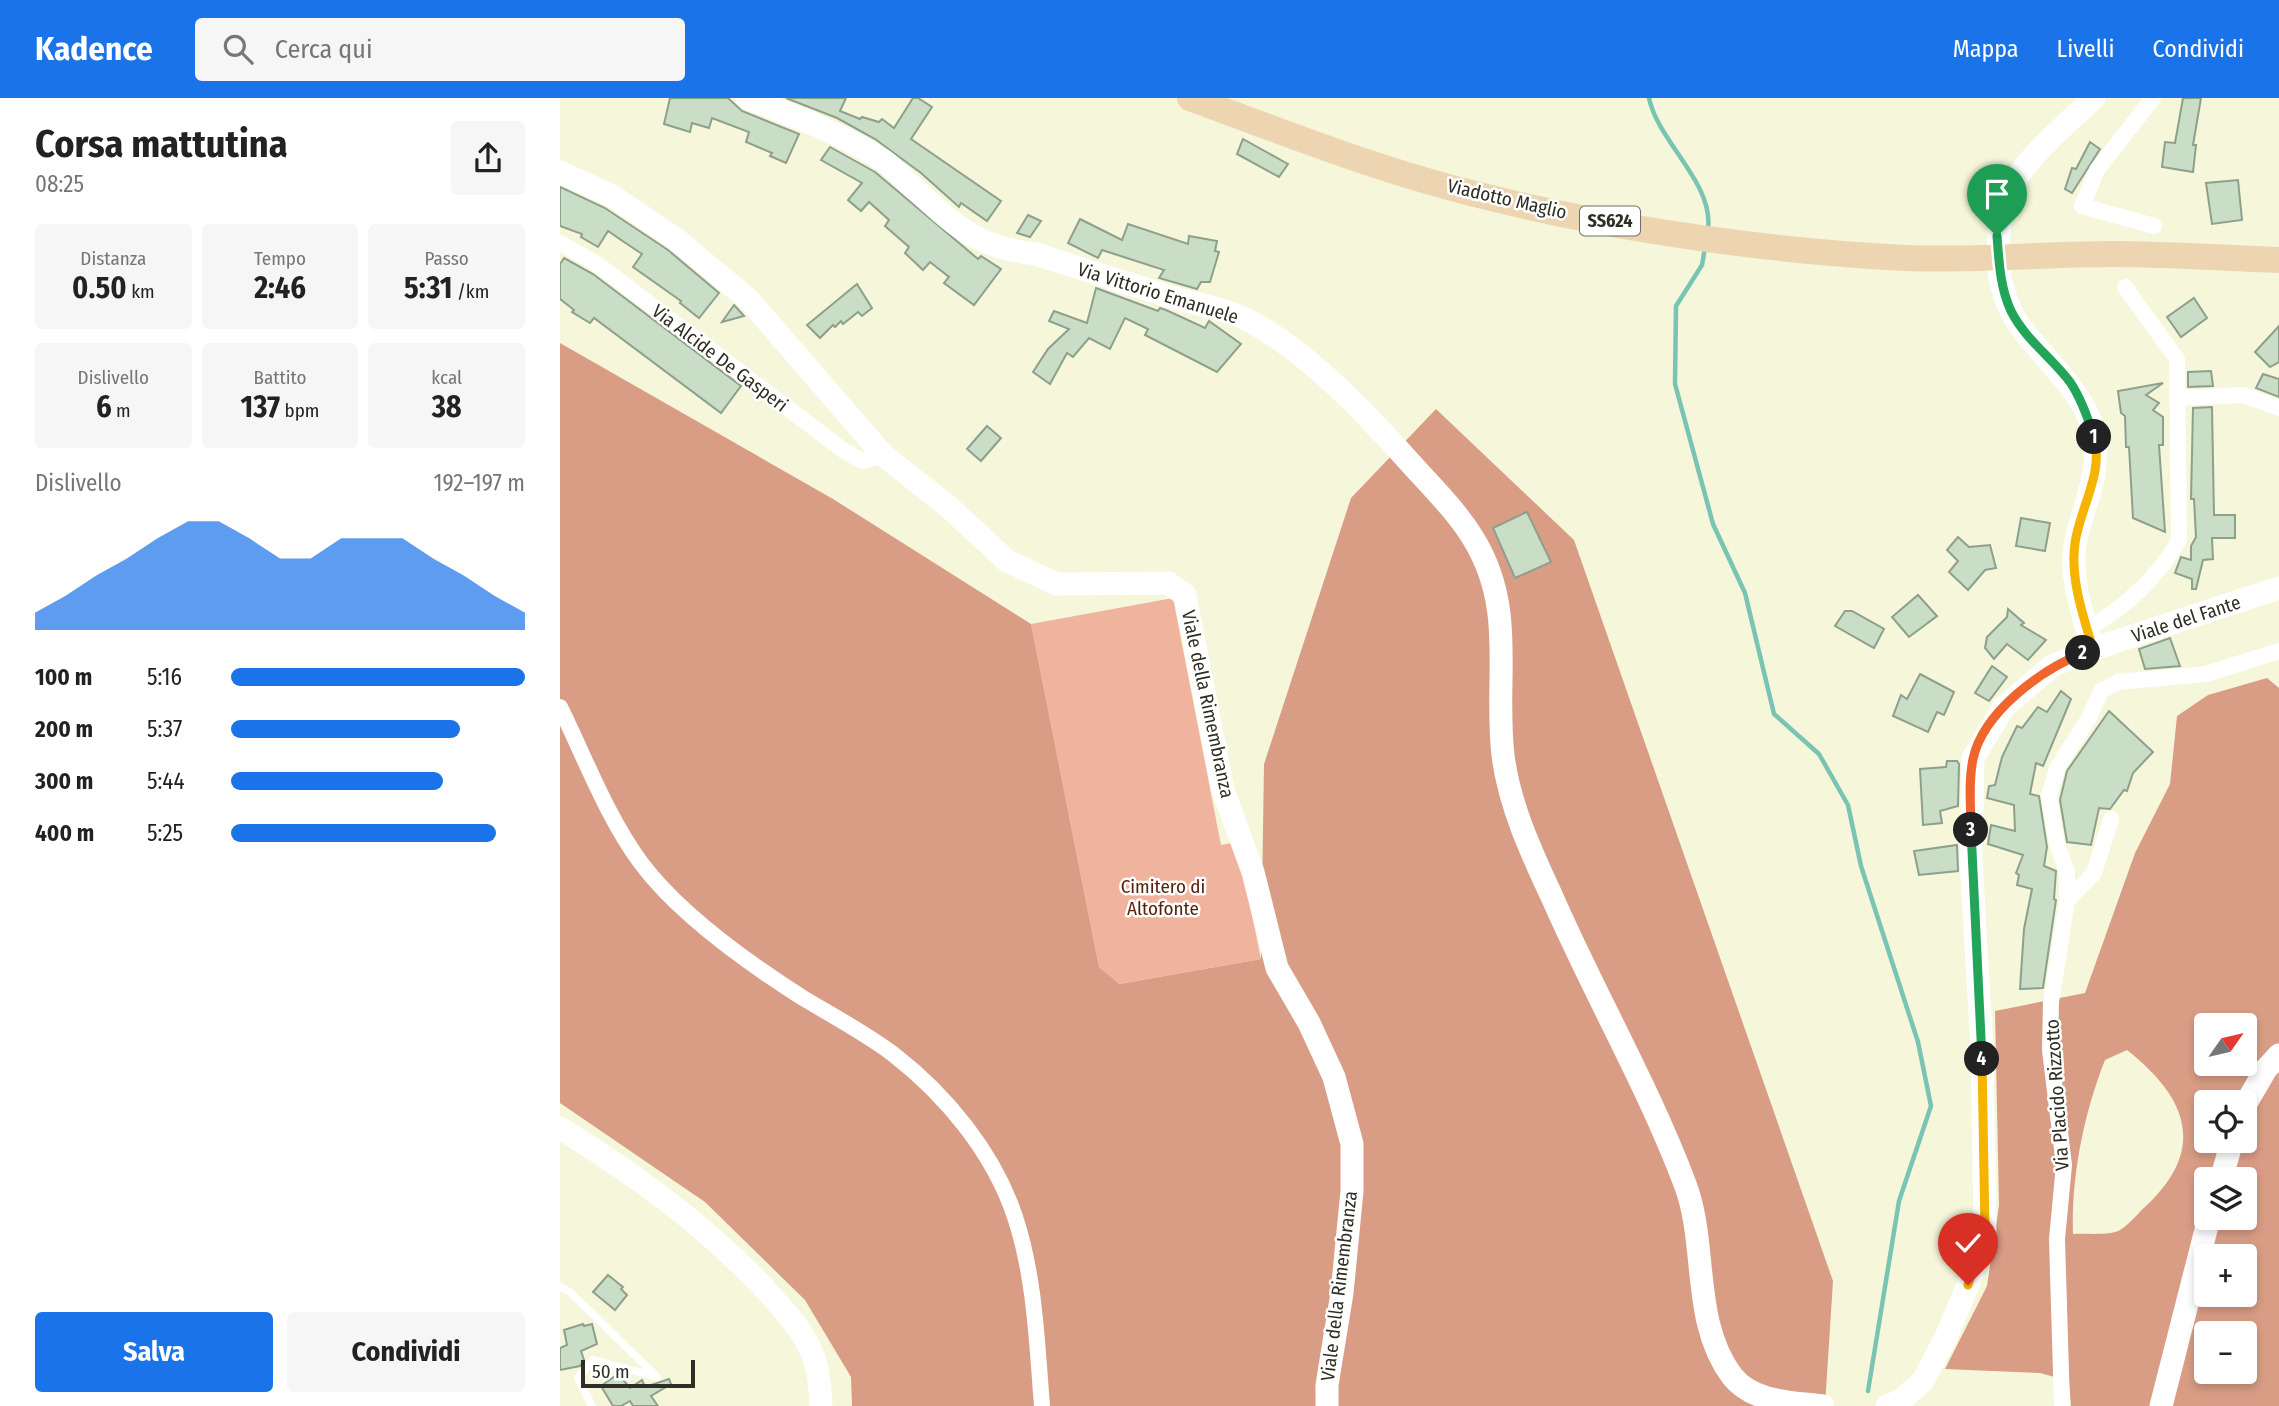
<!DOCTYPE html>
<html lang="it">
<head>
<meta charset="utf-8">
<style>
	body { margin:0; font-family:"Fira Sans Condensed",sans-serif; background:#f6f6f6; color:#222; height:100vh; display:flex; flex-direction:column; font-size:26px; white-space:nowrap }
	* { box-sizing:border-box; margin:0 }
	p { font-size:23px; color:#767676 }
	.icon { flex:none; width:38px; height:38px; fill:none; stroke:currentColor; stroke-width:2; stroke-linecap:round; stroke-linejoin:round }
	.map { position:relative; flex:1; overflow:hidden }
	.drawer { display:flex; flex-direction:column; background:#fff; width:560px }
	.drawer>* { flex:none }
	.needle { width:46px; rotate:56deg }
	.tools { position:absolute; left:1634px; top:915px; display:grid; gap:14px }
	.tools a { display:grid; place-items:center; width:63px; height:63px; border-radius:7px; background:#fff; box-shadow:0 4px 10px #0003; font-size:35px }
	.scale { position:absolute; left:21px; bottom:18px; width:114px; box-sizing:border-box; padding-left:7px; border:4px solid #2e2e24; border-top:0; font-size:19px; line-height:24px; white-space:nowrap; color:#2e2e24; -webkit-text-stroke:5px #fff; paint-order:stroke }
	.pin { position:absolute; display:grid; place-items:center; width:60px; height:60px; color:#fff; margin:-72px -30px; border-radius:50% 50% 50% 0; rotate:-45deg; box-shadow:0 0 7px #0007 }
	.pin .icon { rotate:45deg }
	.km { position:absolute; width:35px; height:35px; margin:-18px; border-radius:50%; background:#222; color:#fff; font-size:19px; line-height:35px; text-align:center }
	.round { display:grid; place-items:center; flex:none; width:74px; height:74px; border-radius:7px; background:#f6f6f6 }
	.head { display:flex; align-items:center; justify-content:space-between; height:119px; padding:0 35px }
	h1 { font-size:38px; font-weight:700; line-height:52px }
	.figures { display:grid; grid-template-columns:repeat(3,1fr); gap:10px; height:119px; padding:7px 35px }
	.figures div { display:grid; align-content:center; border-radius:7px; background:#f6f6f6; text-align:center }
	.figures b { font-size:30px; font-weight:700 }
	.figures small { font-size:19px; font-weight:400 }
	.figures p { font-size:19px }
	.chart { height:196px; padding:14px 35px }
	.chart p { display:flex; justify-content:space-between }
	.chart svg { width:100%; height:126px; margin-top:7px; fill:#1a73e8; opacity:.7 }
	.button { display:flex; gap:14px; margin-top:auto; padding:14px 35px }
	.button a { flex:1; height:80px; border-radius:7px; background:#1a73e8; color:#fff; font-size:28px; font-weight:700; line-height:80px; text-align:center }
	.button a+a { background:#f6f6f6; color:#222 }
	ul { padding:0 35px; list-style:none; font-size:23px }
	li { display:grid; grid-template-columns:112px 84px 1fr; align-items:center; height:52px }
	li i { height:18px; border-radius:9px; background:#1a73e8 }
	header { display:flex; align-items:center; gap:42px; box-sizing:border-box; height:98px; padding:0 35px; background:#1a73e8; color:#fff }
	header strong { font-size:33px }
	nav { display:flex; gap:38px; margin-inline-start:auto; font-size:24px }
	.search { width:490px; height:63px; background:#f6f6f6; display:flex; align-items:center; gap:18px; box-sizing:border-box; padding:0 24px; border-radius:7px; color:#767676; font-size:26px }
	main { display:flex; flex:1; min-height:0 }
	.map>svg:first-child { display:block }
	.green { fill:#f0b39d }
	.forest { fill:#d99d86; fill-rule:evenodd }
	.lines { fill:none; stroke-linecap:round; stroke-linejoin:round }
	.stream { stroke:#79c4b3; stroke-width:4.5 }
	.building { fill:#c9ddc7; stroke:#8da08c; stroke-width:2 }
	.lane { stroke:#fff; stroke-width:8 }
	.street { stroke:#fff; stroke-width:16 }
	.secondary { stroke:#fff; stroke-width:23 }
	.primary { stroke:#eed5b2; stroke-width:26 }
	.split-1-casing { stroke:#fff; stroke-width:14 }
	.split-2-casing { stroke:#fff; stroke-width:14 }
	.split-3-casing { stroke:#fff; stroke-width:14 }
	.split-4-casing { stroke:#fff; stroke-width:14 }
	.split-5-casing { stroke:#fff; stroke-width:14 }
	.split-1 { stroke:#22a559; stroke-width:9 }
	.split-2 { stroke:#f5b400; stroke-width:9 }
	.split-3 { stroke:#f0652b; stroke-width:9 }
	.split-4 { stroke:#22a559; stroke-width:9 }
	.split-5 { stroke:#f5b400; stroke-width:9 }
	.labels { text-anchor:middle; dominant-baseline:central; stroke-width:5; stroke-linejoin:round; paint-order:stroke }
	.shield { fill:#fff; stroke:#6d6d66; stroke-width:2 }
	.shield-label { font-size:18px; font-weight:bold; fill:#2e2e24 }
	.street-label { font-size:19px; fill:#2e2e24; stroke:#fff }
	.park-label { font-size:19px; fill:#561f07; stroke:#fff }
</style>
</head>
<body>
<header>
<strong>Kadence</strong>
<div class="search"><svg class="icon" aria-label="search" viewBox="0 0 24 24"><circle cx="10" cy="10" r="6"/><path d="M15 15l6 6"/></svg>Cerca qui</div>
<nav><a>Mappa</a><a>Livelli</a><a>Condividi</a></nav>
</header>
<main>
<section class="drawer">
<div class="head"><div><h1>Corsa mattutina</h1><p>08:25</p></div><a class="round"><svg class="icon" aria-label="share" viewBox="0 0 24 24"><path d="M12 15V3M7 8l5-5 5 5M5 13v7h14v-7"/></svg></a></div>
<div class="figures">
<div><p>Distanza</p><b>0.50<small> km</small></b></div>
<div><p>Tempo</p><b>2:46</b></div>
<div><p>Passo</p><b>5:31<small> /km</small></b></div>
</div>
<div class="figures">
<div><p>Dislivello</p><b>6<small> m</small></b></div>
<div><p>Battito</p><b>137<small> bpm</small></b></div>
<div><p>kcal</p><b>38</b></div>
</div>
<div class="chart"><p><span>Dislivello</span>192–197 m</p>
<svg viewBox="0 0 160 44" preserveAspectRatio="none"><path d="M0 44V38L10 32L20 25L30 19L40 12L50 6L60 6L70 12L80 19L90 19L100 12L110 12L120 12L130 19L140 25L150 32L160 38V44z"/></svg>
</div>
<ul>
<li><b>100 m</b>5:16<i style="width:100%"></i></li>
<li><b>200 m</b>5:37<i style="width:78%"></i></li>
<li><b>300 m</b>5:44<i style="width:72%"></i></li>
<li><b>400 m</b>5:25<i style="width:90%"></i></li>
</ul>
<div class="button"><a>Salva</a><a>Condividi</a></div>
</section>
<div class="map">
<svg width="1719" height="1308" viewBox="0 0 1719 1308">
	<rect width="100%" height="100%" fill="#f5f6da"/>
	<path class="green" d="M 613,500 L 661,747 L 677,744 L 701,861 L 558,886 L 539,869 L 471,526 Z"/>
	<g class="forest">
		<path d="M 0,245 L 273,401 L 471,526 L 539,869 L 559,886 L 701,861 L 704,666 L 791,400 L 876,311 L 1014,442 L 1273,1183 L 1265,1308 L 292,1308 L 291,1279 L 245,1202 L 145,1104 L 0,1005 Z"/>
		<path d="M 1707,580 L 1719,590 L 1719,1308 L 1511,1308 L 1509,1283 L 1480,1275 L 1385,1271 L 1427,1188 L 1439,1107 L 1435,913 L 1525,895 L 1575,755 L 1610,686 L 1617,618 L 1648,597 ZM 1647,928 L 1685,928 L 1685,966 L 1647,966 ZM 1567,952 C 1625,998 1648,1048 1588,1106 C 1579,1114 1570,1126 1560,1132 C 1550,1138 1526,1135 1513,1136 C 1511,1079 1524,1015 1545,962 ZM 1647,1004 L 1685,1004 L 1685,1043 L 1647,1043 ZM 1647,1082 L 1685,1082 L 1685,1120 L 1647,1120 ZM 1647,1158 L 1685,1158 L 1685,1197 L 1647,1197 ZM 1647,1236 L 1685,1236 L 1685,1274 L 1647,1274 Z"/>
	</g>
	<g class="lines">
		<g class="stream">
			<path d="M 1089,0 C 1098,44 1154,85 1148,131"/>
			<path d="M 1145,150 L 1142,167 L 1116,208 L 1115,286 L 1153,426 L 1185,495 L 1214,616 L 1259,656 L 1288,707 L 1301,768 L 1358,944 L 1371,1008 L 1339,1103 L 1308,1293"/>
		</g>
	</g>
	<g class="building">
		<path d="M 110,0 L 168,0 L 182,13 L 239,36 L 226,65 L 210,58 L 212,55 L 186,44 L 189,34 L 152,20 L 149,30 L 132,25 L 130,34 L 104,26 Z"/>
		<path d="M 226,0 L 286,0 L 280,13 L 300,21 L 302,19 L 319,24 L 322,21 L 334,30 L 353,0 L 358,0 L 372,9 L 351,41 L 441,103 L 427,123 L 401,105 L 399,109 L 361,75 L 315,41 L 277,20 Z"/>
		<path d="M 1623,0 L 1641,0 L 1633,47 L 1636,47 L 1633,74 L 1602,69 L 1605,44 L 1615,45 Z"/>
		<path d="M 683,41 L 728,66 L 719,79 L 677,56 Z"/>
		<path d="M 1530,44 L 1540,51 L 1512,95 L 1505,91 L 1512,70 L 1516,71 Z"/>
		<path d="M 270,49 L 315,74 L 418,161 L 421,158 L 441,171 L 414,207 L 384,185 L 389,179 L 370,164 L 363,172 L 345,155 L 349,149 L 325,128 L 329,122 L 309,104 L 301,113 L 288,102 L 302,85 L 261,62 Z"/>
		<path d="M 1678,82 L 1682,122 L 1652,126 L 1646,85 Z"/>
		<path d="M 0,89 L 45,110 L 108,152 L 159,195 L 139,220 L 120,205 L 121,203 L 73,169 L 82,156 L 64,144 L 48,133 L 38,149 L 21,139 L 22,136 L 0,128 Z"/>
		<path d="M 468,117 L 481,123 L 470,139 L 457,135 Z"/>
		<path d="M 520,121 L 562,142 L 568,126 L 628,146 L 629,138 L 657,143 L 655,153 L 659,154 L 650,184 L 641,184 L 637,191 L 599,180 L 604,172 L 542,152 L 538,160 L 508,145 Z"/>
		<path d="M 4,160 L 33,176 L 181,288 L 161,315 L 34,220 L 30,225 L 12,214 L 14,212 L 0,201 L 0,166 Z"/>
		<path d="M 297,186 L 312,210 L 302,218 L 298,214 L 283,226 L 281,223 L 275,229 L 273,227 L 260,240 L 247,227 Z"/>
		<path d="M 536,190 L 598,213 L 600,210 L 606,212 L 645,230 L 649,223 L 681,246 L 657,274 L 585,237 L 588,231 L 565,220 L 550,251 L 529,240 L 513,259 L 507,255 L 490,286 L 473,274 L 488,251 L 509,231 L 489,223 L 494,213 L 527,225 Z"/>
		<path d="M 1634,200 L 1647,220 L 1621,239 L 1607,219 Z"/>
		<path d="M 174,207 L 184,218 L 162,224 Z"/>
		<path d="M 1719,228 L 1719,264 L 1710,269 L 1695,254 Z"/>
		<path d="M 1651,273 L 1653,288 L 1628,289 L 1628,274 Z"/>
		<path d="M 1703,276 L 1719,281 L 1719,299 L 1696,290 Z"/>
		<path d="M 1603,285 L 1586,297 L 1599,305 L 1593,312 L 1603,319 L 1603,347 L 1599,347 L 1605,434 L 1573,420 L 1569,349 L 1566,349 L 1565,318 L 1561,315 L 1558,293 Z"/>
		<path d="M 1652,309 L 1654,417 L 1675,417 L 1675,440 L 1652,440 L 1653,461 L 1643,462 L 1636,491 L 1632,491 L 1632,481 L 1615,475 L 1621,459 L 1631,462 L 1631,448 L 1636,439 L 1634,401 L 1631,401 L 1633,310 Z"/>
		<path d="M 427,328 L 441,340 L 421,363 L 407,351 Z"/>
		<path d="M 967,414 L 991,464 L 955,480 L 933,430 Z"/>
		<path d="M 1461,420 L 1490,425 L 1485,453 L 1456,448 Z"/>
		<path d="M 1398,439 L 1409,449 L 1430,447 L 1436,470 L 1425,472 L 1408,492 L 1389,474 L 1398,463 L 1387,452 Z"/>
		<path d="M 1358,497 L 1377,518 L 1349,539 L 1332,519 Z"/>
		<path d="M 1448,511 L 1464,525 L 1461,527 L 1486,542 L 1468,562 L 1447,546 L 1434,561 L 1425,550 L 1427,539 L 1447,519 Z"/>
		<path d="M 1285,513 L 1292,513 L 1324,531 L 1314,550 L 1275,528 Z"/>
		<path d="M 1610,540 L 1620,568 L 1585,571 L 1579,551 Z"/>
		<path d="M 1432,568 L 1447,579 L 1429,603 L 1415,595 Z"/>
		<path d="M 1360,576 L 1394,594 L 1384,617 L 1377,614 L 1368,634 L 1333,618 L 1341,597 L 1347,601 Z"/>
		<path d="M 1501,593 L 1511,601 L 1483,668 L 1476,665 L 1470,696 L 1479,698 L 1487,749 L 1484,768 L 1496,773 L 1494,801 L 1496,802 L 1483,890 L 1460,891 L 1464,831 L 1472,791 L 1457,787 L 1459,777 L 1456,775 L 1463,757 L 1428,746 L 1431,727 L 1455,733 L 1454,707 L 1427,700 L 1429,688 L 1435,687 L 1442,659 L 1457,628 L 1462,630 L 1478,609 L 1487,614 Z"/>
		<path d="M 1549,613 L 1593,654 L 1573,675 L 1567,693 L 1564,692 L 1550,711 L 1539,710 L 1531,747 L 1507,744 L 1500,702 L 1507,673 Z"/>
		<path d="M 1387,663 L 1397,663 L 1399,666 L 1398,708 L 1380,713 L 1382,725 L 1363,727 L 1360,671 L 1386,669 Z"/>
		<path d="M 1397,747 L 1398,773 L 1359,777 L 1354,753 Z"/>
		<path d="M 48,1177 L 63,1189 L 61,1191 L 67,1197 L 55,1212 L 33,1194 Z"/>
		<path d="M 23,1226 L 24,1228 L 32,1226 L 37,1246 L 21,1253 L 24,1262 L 20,1268 L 0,1272 L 0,1250 L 7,1247 L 4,1232 Z"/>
		<path d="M 58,1276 L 70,1290 L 82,1282 L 85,1289 L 109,1281 L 111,1286 L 91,1298 L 98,1308 L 73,1308 L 70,1303 L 61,1308 L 53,1308 L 41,1288 Z"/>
	</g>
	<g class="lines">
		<path class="lane" d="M 0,1189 L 10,1194 L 97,1279 L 33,1262 L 18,1280 L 32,1308"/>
		<g class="street">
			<path d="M 1593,0 L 1537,72 L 1522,108 L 1594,128"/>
			<path d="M 0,145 L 37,166 L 283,352 L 302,363 L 323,357"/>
			<path d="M 1617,300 L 1684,297 L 1719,310"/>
			<path d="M 1527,531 C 1563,511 1599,479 1619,442 L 1617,261 L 1565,189"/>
			<path d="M 0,609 C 25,660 47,719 81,765 C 120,817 188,865 243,900 C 273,918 305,935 333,956 C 386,997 434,1055 455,1119 C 475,1179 477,1246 482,1308"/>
			<path d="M 1507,803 L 1534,775 L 1551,721"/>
			<path d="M 1502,1308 L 1497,1141 L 1504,1067 L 1490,952 L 1491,904 L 1507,803 L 1507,774 L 1497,746 L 1489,698 L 1497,670 L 1529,620 L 1541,593 L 1558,584 L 1646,576 L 1719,553"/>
		</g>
		<g class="secondary">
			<path d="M 187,0 C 234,18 281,35 324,63 C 335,71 346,83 356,92 C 398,130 418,150 476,156 C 522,171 569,186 615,200 C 637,206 661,210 681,219 C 743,247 809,319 854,369 C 874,391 897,414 913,440 C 957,511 934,580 943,657 C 949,707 972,756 993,801 C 1035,897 1088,988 1125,1086 C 1148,1146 1131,1224 1172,1278 C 1193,1305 1232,1304 1263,1308"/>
			<path d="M 0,74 L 52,98 L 116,141 L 189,202 L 323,357 L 389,409 L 447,463 L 497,486 L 608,485 L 625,497 L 663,692 L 693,774 L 717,870 L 749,925 L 774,979 L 792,1046 L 792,1093 L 782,1195 L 767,1287 L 767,1308"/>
			<path d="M 1533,551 C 1523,517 1508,478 1516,442 C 1523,409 1539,379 1535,344 C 1531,305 1502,279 1479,251 C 1469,240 1457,226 1451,213 C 1431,172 1434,113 1460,75 C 1479,48 1510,23 1534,0"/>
			<path d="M 1685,1007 L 1706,971 L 1719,957"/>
			<path d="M 0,1030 C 74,1076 145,1127 205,1191 C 223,1211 242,1231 252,1255 C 259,1272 260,1290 261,1308"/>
			<path d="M 1661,1082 L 1672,1043"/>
			<path d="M 1327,1308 L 1340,1303 L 1363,1283 L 1386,1239 L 1408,1187 L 1425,1133 L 1422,952 L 1411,762 L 1413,660 L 1444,609 L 1492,568 L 1533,551 L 1719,490"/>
			<path d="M 1601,1308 L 1649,1120"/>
		</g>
		<path class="primary" d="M 630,0 C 709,29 787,60 867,83 C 1017,126 1190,152 1345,160 C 1414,163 1483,156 1552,156 C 1607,156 1663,160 1719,162"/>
	</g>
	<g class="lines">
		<defs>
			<path id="split-1" d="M 1437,138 C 1439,163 1440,190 1451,213 C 1465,241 1492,260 1510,284 C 1521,300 1528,320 1534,339"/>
			<path id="split-2" d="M 1523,555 L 1533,551 C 1523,517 1510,481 1515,445 C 1520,410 1544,375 1534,339"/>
			<path id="split-3" d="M 1411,732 C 1411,710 1408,684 1413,661 C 1423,614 1481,572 1523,555"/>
			<path id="split-4" d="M 1411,732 L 1422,961"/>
			<path id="split-5" d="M 1408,1187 L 1425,1133 L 1422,961"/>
		</defs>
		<use href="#split-1" class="split-1-casing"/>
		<use href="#split-2" class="split-2-casing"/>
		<use href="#split-3" class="split-3-casing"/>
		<use href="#split-4" class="split-4-casing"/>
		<use href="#split-5" class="split-5-casing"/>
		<use href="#split-1" class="split-1"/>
		<use href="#split-2" class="split-2"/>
		<use href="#split-3" class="split-3"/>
		<use href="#split-4" class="split-4"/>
		<use href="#split-5" class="split-5"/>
	</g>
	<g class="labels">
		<rect class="shield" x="1020" y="108.5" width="60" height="29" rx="5"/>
		<g class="shield-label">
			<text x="1050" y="123">SS624</text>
		</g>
		<g class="street-label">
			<text transform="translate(947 101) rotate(13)">Viadotto Maglio</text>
			<text transform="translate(598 195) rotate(17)">Via Vittorio Emanuele</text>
			<text transform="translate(160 260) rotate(37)">Via Alcide De Gasperi</text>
			<text transform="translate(1626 521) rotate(-18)">Viale del Fante</text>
			<text transform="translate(648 606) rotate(78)">Viale della Rimembranza</text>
			<text transform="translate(1497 997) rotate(-94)">Via Placido Rizzotto</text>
			<text transform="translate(779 1188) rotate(-83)">Viale della Rimembranza</text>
		</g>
		<g class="park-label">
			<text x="603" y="788">Cimitero di<tspan x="603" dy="22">Altofonte</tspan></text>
		</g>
	</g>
</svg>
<div class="tools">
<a><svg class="needle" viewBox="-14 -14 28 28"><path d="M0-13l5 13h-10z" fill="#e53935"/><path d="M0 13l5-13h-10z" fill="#767676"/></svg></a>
<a><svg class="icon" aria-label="locate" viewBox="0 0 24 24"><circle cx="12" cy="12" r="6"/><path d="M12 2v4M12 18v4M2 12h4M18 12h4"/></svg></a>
<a><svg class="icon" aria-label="layers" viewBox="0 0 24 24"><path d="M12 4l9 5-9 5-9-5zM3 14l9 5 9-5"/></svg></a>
<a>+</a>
<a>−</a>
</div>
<div class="scale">50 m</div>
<div class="pin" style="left:1437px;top:138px;background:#1e9e55"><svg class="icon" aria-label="arrive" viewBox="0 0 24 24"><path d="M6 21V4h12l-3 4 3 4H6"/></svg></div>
<div class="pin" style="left:1408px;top:1187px;background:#d93025"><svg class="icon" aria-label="check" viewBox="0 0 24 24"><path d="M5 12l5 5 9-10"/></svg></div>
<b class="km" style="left:1534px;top:339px">1</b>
<b class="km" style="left:1523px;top:555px">2</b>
<b class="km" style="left:1411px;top:732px">3</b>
<b class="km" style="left:1422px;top:961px">4</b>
</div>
</main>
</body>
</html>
